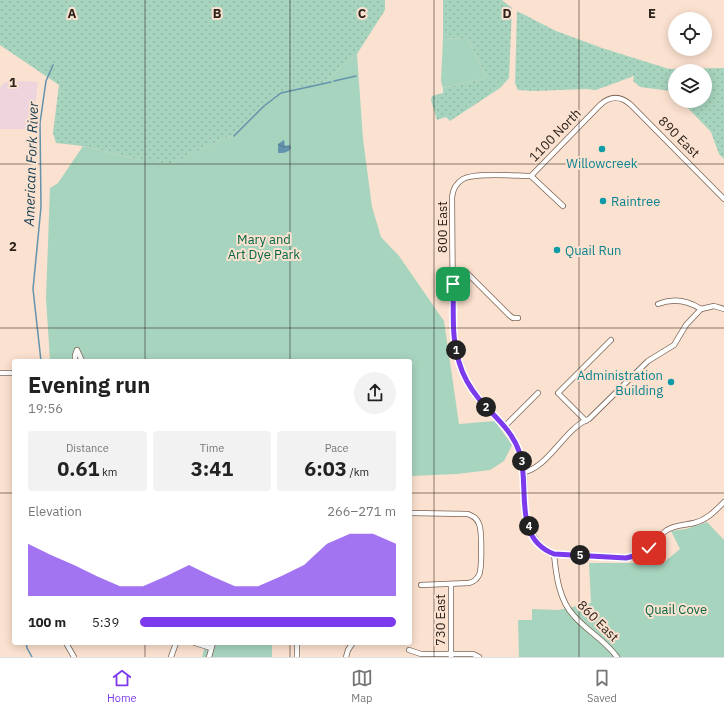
<!DOCTYPE html>
<html lang="en">
<head>
<meta charset="utf-8">
<style>
	body { margin:0; font-family:"IBM Plex Sans",sans-serif; background:#f2f2f2; color:#222; height:100vh; display:flex; flex-direction:column; font-size:15px; white-space:nowrap }
	* { box-sizing:border-box; margin:0 }
	p { font-size:13px; color:#767676 }
	.icon { flex:none; width:22px; height:22px; fill:none; stroke:currentColor; stroke-width:2; stroke-linecap:round; stroke-linejoin:round }
	.map { position:relative; flex:1; overflow:hidden }
	.drawer { position:absolute; left:12px; top:359px; width:400px; height:286px; display:flex; flex-direction:column; background:#fff; border-radius:4px; box-shadow:0 2px 10px #0003 }
	.drawer>* { flex:none }
	.tools { position:absolute; left:668px; top:12px; display:grid; gap:8px }
	.tools a { display:grid; place-items:center; width:44px; height:44px; border-radius:50%; background:#fff; box-shadow:0 2px 10px #0003; font-size:20px }
	.pin { position:absolute; display:grid; place-items:center; width:34px; height:34px; color:#fff; margin:-17px; border-radius:8px; box-shadow:0 2px 6px #0006 }
	.km { position:absolute; width:20px; height:20px; margin:-10px; border-radius:50%; background:#222; color:#fff; font-size:11px; line-height:20px; text-align:center }
	.round { display:grid; place-items:center; flex:none; width:42px; height:42px; border-radius:21px; background:#f2f2f2 }
	.overview { display:flex; align-items:center; justify-content:space-between; height:68px; padding:0 16px }
	h1 { font-size:22px; font-weight:700; line-height:30px }
	.figures { display:grid; grid-template-columns:repeat(3,1fr); gap:6px; height:68px; padding:4px 16px }
	.figures div { display:grid; align-content:center; border-radius:4px; background:#f2f2f2; text-align:center }
	.figures b { font-size:20px; font-weight:700 }
	.figures small { font-size:11px; font-weight:400 }
	.figures p { font-size:11px }
	.chart { height:112px; padding:8px 16px }
	.chart p { display:flex; justify-content:space-between }
	.chart svg { width:100%; height:72px; margin-top:4px; fill:#7c3aed; opacity:.7 }
	ul { padding:0 16px; list-style:none; font-size:13px }
	li { display:grid; grid-template-columns:64px 48px 1fr; align-items:center; height:30px }
	li i { height:10px; border-radius:5px; background:#7c3aed }
	.tabs { display:flex; justify-content:space-around; align-items:center; height:56px; border-top:1px solid #e0e0e0; background:#fff; font-size:11px; color:#767676 }
	.tabs a { display:grid; justify-items:center; gap:2px }
	.tabs .selected { color:#7c3aed }
	.map>svg:first-child { display:block }
	.industrial { fill:#eed5dd }
	.grass { fill:url(#grass-dots) }
	.green { fill:#a7d4be }
	.water { fill:url(#water-waves) }
	.lines { fill:none; stroke-linecap:round; stroke-linejoin:round }
	.stream { stroke:#6393ad; stroke-width:1.5 }
	.minor-casing { stroke:#7a6354; stroke-width:6 }
	.minor { stroke:#fff; stroke-width:4.5 }
	.route-casing { stroke:#fff; stroke-width:8 }
	.route { stroke:#7c3aed; stroke-width:5 }
	.grid { fill:none; stroke:#2d231d; stroke-width:1; stroke-opacity:0.55 }
	.culture-dot { fill:#0f9aa8; stroke:#fbe1cf; stroke-width:1.5 }
	.labels { text-anchor:middle; dominant-baseline:central; stroke-width:4; stroke-linejoin:round; paint-order:stroke }
	.street-label { font-size:13px; fill:#2d231d; stroke:#fbe1cf }
	.culture-label { font-size:13px; fill:#0d838f; stroke:#fbe1cf; text-anchor:start }
	.park-label { font-size:13px; fill:#056646; stroke:#fbe1cf }
	.water-label { font-size:14px; font-style:italic; fill:#194256; stroke:#fbe1cf }
	.grid-label { font-size:13px; text-anchor:middle; font-weight:bold; fill:#2d231d; stroke:#fbe1cf; stroke-width:4; stroke-linejoin:round; paint-order:stroke }
</style>
</head>
<body>
<div class="map">
<svg width="724" height="657" viewBox="0 0 724 657">
	<defs>
		<pattern id="grass-dots" width="8" height="8" patternUnits="userSpaceOnUse"><rect width="8" height="8" fill="#a7d4be"/><path d="M2 2h.1M6 6h.1" fill="none" stroke="#90b6a3" stroke-width="1.8" stroke-linecap="round"/></pattern>
		<pattern id="water-waves" width="16" height="10" patternUnits="userSpaceOnUse"><rect width="16" height="10" fill="#6393ad"/><path d="M0 5q4-4 8 0t8 0" fill="none" stroke="#52788c"/></pattern>
	</defs>
	<rect width="100%" height="100%" fill="#fbe1cf"/>
	<path class="industrial" d="M 29,81 L 38,82 L 36,100 L 32,119 L 32,129 L 0,129 L 0,88 L 4,83 L 8,82 Z"/>
	<g class="grass">
		<path d="M 0,0 L 385,0 L 385,10 L 357,54 L 322,84 L 281,93 L 264,106 L 234,136 L 223,139 L 184,158 L 171,164 L 151,162 L 136,159 L 83,146 L 56,143 L 53,133 L 59,85 L 0,45 Z"/>
		<path d="M 443,0 L 502,0 L 512,8 L 509,78 L 500,88 L 450,121 L 446,117 L 437,120 L 431,100 L 432,96 L 443,93 L 443,88 L 487,78 L 468,39 L 443,38 Z"/>
		<path d="M 517,11 L 556,31 L 602,48 L 669,69 L 724,68 L 724,159 L 719,154 L 711,132 L 681,101 L 705,101 L 705,71 L 675,71 L 675,95 L 671,91 L 640,87 L 633,81 L 634,76 L 596,90 L 586,89 L 534,91 L 518,90 L 515,83 Z"/>
	</g>
	<g class="green">
		<path d="M 443,38 L 468,39 L 487,78 L 443,88 L 441,81 Z"/>
		<path d="M 357,54 L 363,139 L 372,207 L 381,237 L 399,256 L 444,321 L 459,424 L 495,421 L 512,445 L 504,461 L 490,470 L 457,474 L 410,476 L 410,361 L 50,361 L 46,298 L 50,188 L 58,183 L 83,146 L 136,159 L 171,164 L 223,139 L 234,136 L 264,106 L 281,93 L 322,84 Z"/>
		<path d="M 707,522 L 724,540 L 724,657 L 519,657 L 518,620 L 532,620 L 532,609 L 558,610 L 591,603 L 589,563 L 641,563 L 657,555 L 663,563 L 680,549 L 671,531 L 686,529 Z"/>
		<path d="M 206,643 L 272,643 L 272,657 L 202,657 Z"/>
	</g>
	<path class="water" d="M 284,140 L 285,146 L 290,145 L 291,148 C 288,153 283,153 278,153 L 278,144 Z"/>
	<g class="lines">
		<g class="stream">
			<path d="M 334,81 L 356,76"/>
			<path d="M 234,136 L 264,106 L 281,93 L 331,82"/>
			<path d="M 41,361 L 33,289 L 41,207 L 40,123 L 46,81 L 53,65"/>
			<path d="M 26,643 L 27,648 L 32,657"/>
		</g>
		<defs>
			<g id="minor">
				<path d="M 531,176 L 563,206"/>
				<path d="M 724,199 L 631,105 C 621,96 611,95 600,105 L 531,176 C 516,176 475,172 463,179 C 456,183 453,189 452,197 L 453,329 L 456,353 L 463,374 L 472,390 L 482,403 L 505,426 L 518,449 L 524,472 L 525,512 L 532,533 L 540,546 L 554,554 L 620,558 C 634,558 646,553 656,542 C 659,538 662,533 667,530 C 674,525 685,525 694,523 C 707,520 715,511 724,502"/>
				<path d="M 453,272 L 466,272 L 509,315 L 513,318 L 518,318"/>
				<path d="M 658,304 C 673,298 687,300 701,309"/>
				<path d="M 77,350 L 82,361"/>
				<path d="M 75,361 L 75,355 L 77,350"/>
				<path d="M 0,373 L 14,373"/>
				<path d="M 586,421 L 558,393 L 611,340"/>
				<path d="M 505,426 L 538,393"/>
				<path d="M 524,472 C 548,468 566,427 589,419 L 648,361 L 674,345 L 686,325 L 701,309 L 714,306 L 724,309"/>
				<path d="M 410,513 L 468,514 C 473,516 477,518 479,524 C 482,530 482,569 479,575 C 477,579 473,582 469,583 L 421,585"/>
				<path d="M 554,554 C 556,575 559,600 574,616 C 587,631 605,640 617,657"/>
				<path d="M 451,584 L 451,657"/>
				<path d="M 66,643 L 74,657"/>
				<path d="M 195,643 L 211,648"/>
				<path d="M 297,643 L 297,657"/>
				<path d="M 409,650 L 421,654 L 473,654 L 479,657"/>
				<path d="M 171,657 L 176,643"/>
				<path d="M 209,657 L 213,643"/>
				<path d="M 346,657 L 348,650 L 352,644"/>
			</g>
		</defs>
		<use href="#minor" class="minor-casing"/>
		<use href="#minor" class="minor"/>
	</g>
	<g class="lines">
		<defs>
			<path id="route" d="M 453,284 C 454,310 451,337 459,362 C 463,376 470,388 479,399 C 495,417 513,431 520,454 C 530,488 512,538 554,554 L 626,558 L 638,555 L 649,548"/>
		</defs>
		<use href="#route" class="route-casing"/>
		<use href="#route" class="route"/>
	</g>
	<path class="grid" d="M 145,0 L 145,361M 290,0 L 290,361M 434,0 L 434,657M 579,0 L 579,657M 0,164 L 724,164M 0,328 L 724,328M 0,493 L 14,493M 410,493 L 724,493M 145,643 L 145,657M 290,643 L 290,657"/>
	<g class="culture-dot">
		<circle cx="602" cy="149" r="4"/>
		<circle cx="603" cy="201" r="4"/>
		<circle cx="557" cy="250" r="4"/>
		<circle cx="671" cy="382" r="4"/>
	</g>
	<g class="labels">
		<g class="street-label">
			<text transform="translate(555 135) rotate(-46)">1100 North</text>
			<text transform="translate(679 137) rotate(45)">890 East</text>
			<text transform="translate(442 227) rotate(-90)">800 East</text>
			<text transform="translate(440 620) rotate(-90)">730 East</text>
			<text transform="translate(598 621) rotate(45)">860 East</text>
		</g>
		<g class="culture-label">
			<text x="602" y="163" text-anchor="middle">Willowcreek</text>
			<text x="611" y="201">Raintree</text>
			<text x="565" y="250">Quail Run</text>
			<text x="663" y="375" text-anchor="end">Administration<tspan x="663" dy="15">Building</tspan></text>
		</g>
		<g class="park-label">
			<text x="264" y="239">Mary and<tspan x="264" dy="15">Art Dye Park</tspan></text>
			<text x="676" y="609">Quail Cove</text>
		</g>
		<g class="water-label">
			<text transform="translate(31 164) rotate(-88)">American Fork River</text>
		</g>
	</g>
	<g class="grid-label">
		<text x="72" y="18">A</text>
		<text x="217" y="18">B</text>
		<text x="362" y="18">C</text>
		<text x="507" y="18">D</text>
		<text x="652" y="18">E</text>
		<text x="13" y="87">1</text>
		<text x="13" y="251">2</text>
	</g>
</svg>
<div class="tools">
<a><svg class="icon" aria-label="locate" viewBox="0 0 24 24"><circle cx="12" cy="12" r="6"/><path d="M12 2v4M12 18v4M2 12h4M18 12h4"/></svg></a>
<a><svg class="icon" aria-label="layers" viewBox="0 0 24 24"><path d="M12 4l9 5-9 5-9-5zM3 14l9 5 9-5"/></svg></a>
</div>
<div class="pin" style="left:453px;top:284px;background:#1e9e55"><svg class="icon" aria-label="arrive" viewBox="0 0 24 24"><path d="M6 21V4h12l-3 4 3 4H6"/></svg></div>
<div class="pin" style="left:649px;top:548px;background:#d93025"><svg class="icon" aria-label="check" viewBox="0 0 24 24"><path d="M5 12l5 5 9-10"/></svg></div>
<b class="km" style="left:456px;top:350px">1</b>
<b class="km" style="left:486px;top:407px">2</b>
<b class="km" style="left:522px;top:461px">3</b>
<b class="km" style="left:529px;top:526px">4</b>
<b class="km" style="left:580px;top:555px">5</b>
<section class="drawer">
<div class="overview"><div><h1>Evening run</h1><p>19:56</p></div><a class="round"><svg class="icon" aria-label="share" viewBox="0 0 24 24"><path d="M12 15V3M7 8l5-5 5 5M5 13v7h14v-7"/></svg></a></div>
<div class="figures">
<div><p>Distance</p><b>0.61<small> km</small></b></div>
<div><p>Time</p><b>3:41</b></div>
<div><p>Pace</p><b>6:03<small> /km</small></b></div>
</div>
<div class="chart"><p><span>Elevation</span>266–271 m</p>
<svg viewBox="0 0 160 44" preserveAspectRatio="none"><path d="M0 44V12L10 19L20 25L30 32L40 38L50 38L60 32L70 25L80 32L90 38L100 38L110 32L120 25L130 12L140 6L150 6L160 12V44z"/></svg>
</div>
<ul>
<li><b>100 m</b>5:39<i style="width:100%"></i></li>
</ul>
</section>
</div>
<nav class="tabs">
<a class="selected"><svg class="icon" aria-label="home" viewBox="0 0 24 24"><path d="M3 11l9-7 9 7M6 9v11h12V9"/></svg>Home</a>
<a><svg class="icon" aria-label="map" viewBox="0 0 24 24"><path d="M3 6l6-2 6 2 6-2v14l-6 2-6-2-6 2zM9 4v14M15 6v14"/></svg>Map</a>
<a><svg class="icon" aria-label="saved" viewBox="0 0 24 24"><path d="M7 4h10v16l-5-4-5 4z"/></svg>Saved</a>
</nav>
</body>
</html>
